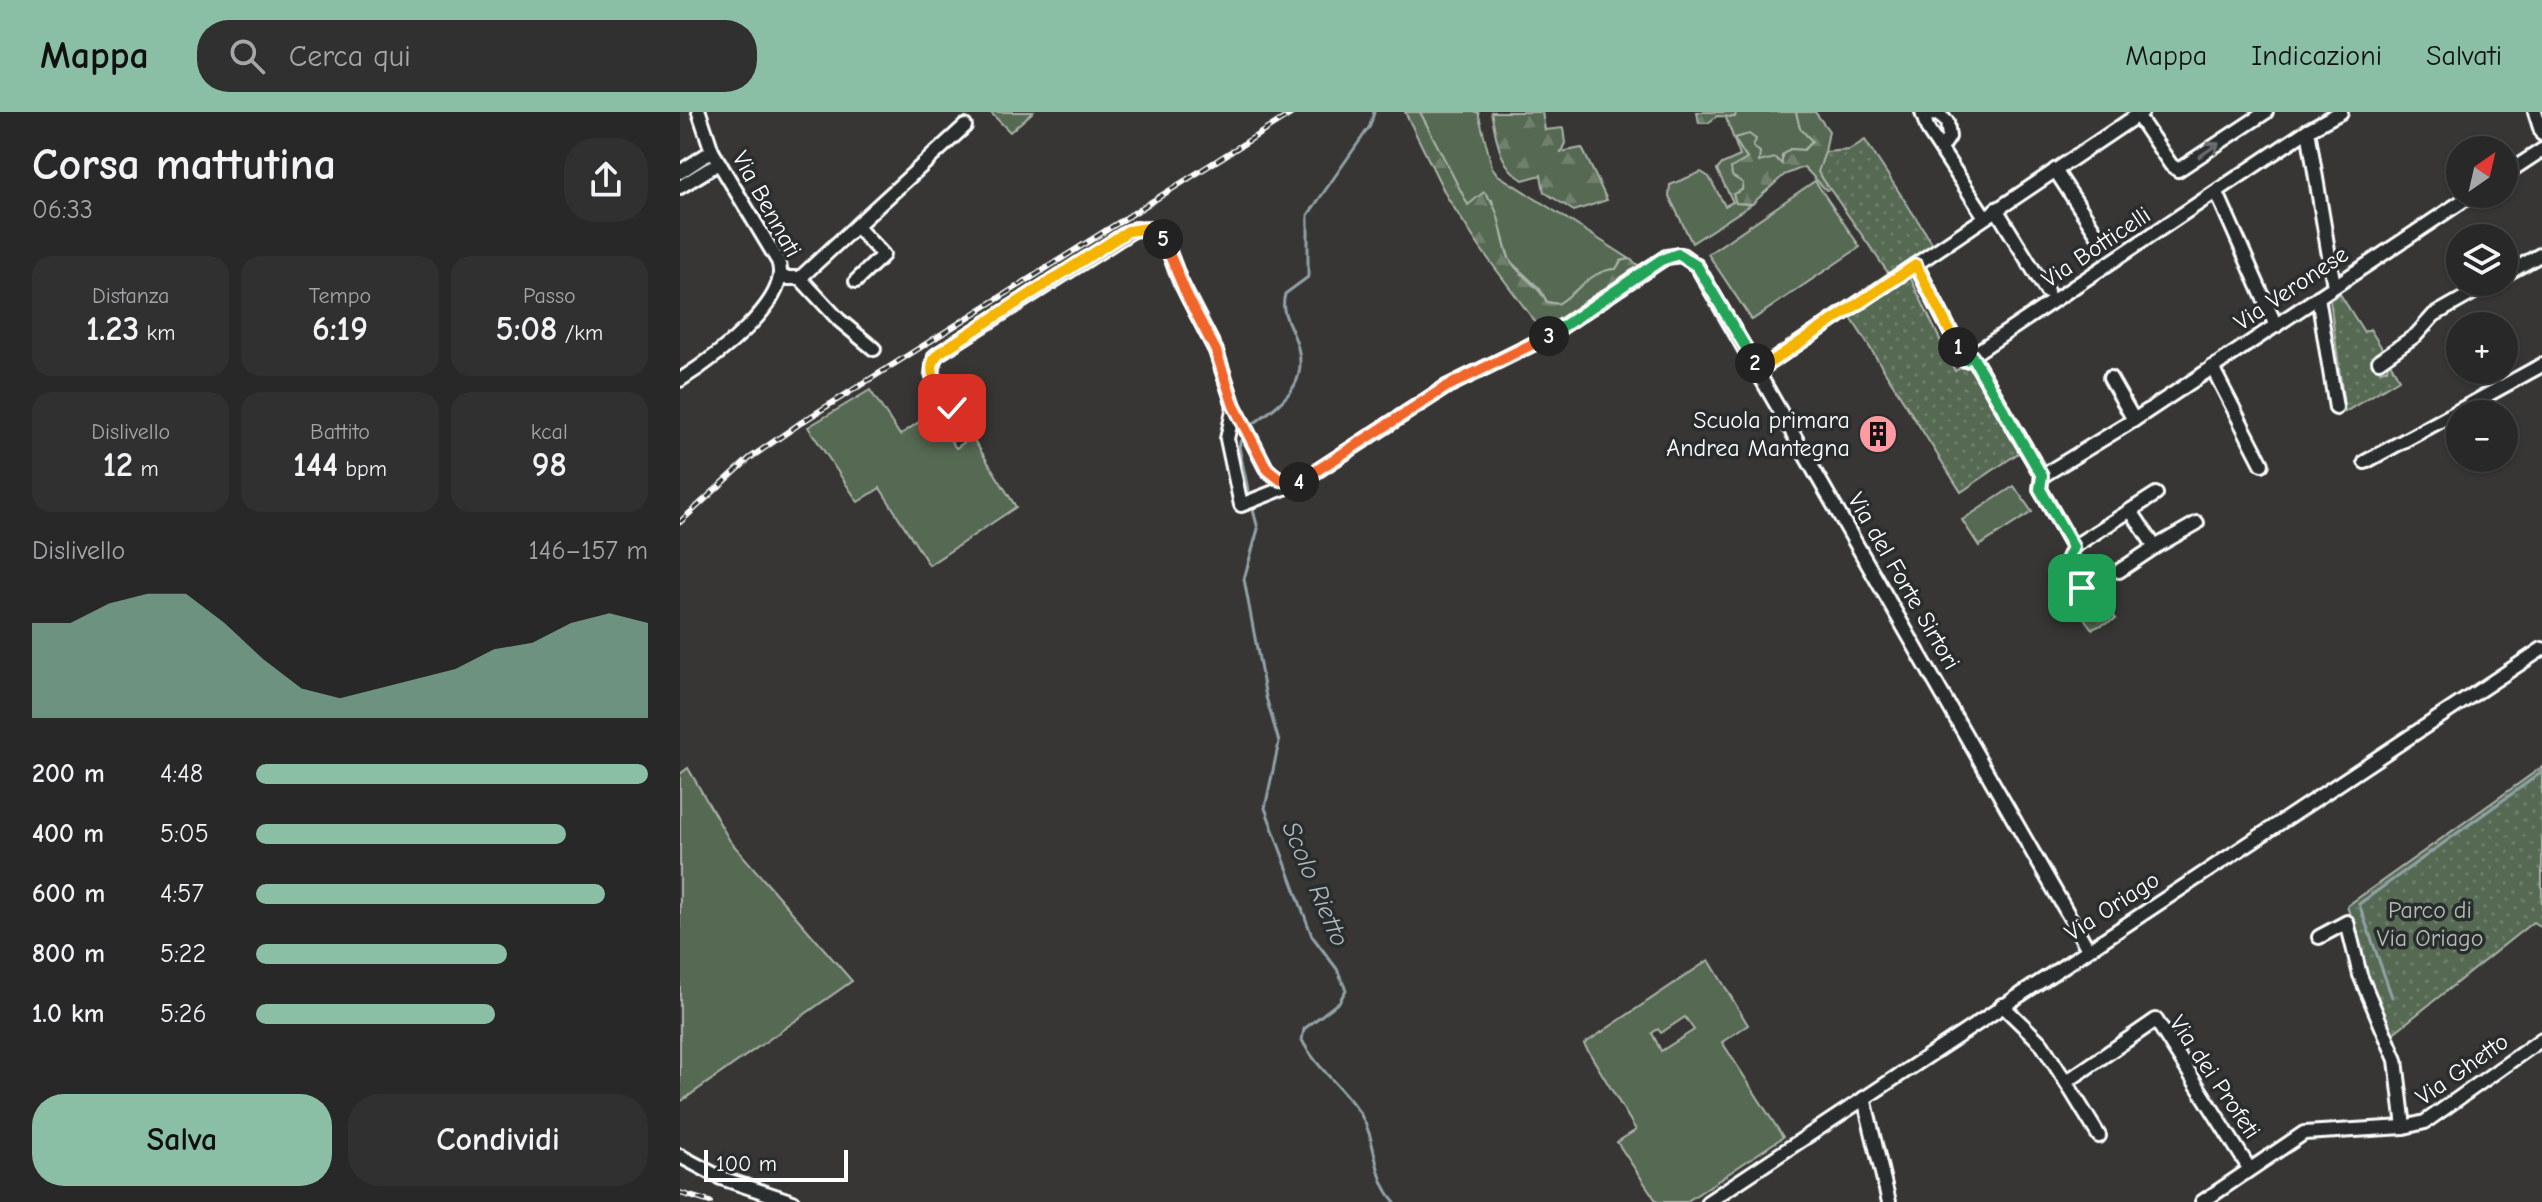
<!DOCTYPE html>
<html lang="it">
<head>
<meta charset="utf-8">
<style>
	body { margin:0; font-family:"Comic Neue",sans-serif; background:#313030; color:#f1f3f6; height:100vh; display:flex; flex-direction:column; font-size:30px; white-space:nowrap }
	* { box-sizing:border-box; margin:0 }
	p { font-size:26px; color:#a5a6a8 }
	.icon { flex:none; width:44px; height:44px; fill:none; stroke:currentColor; stroke-width:2; stroke-linecap:round; stroke-linejoin:round }
	.map { position:relative; flex:1; overflow:hidden }
	.details { display:flex; flex-direction:column; background:#292828; width:680px }
	.details>* { flex:none }
	.needle { width:52px; rotate:34deg }
	.tools { position:absolute; left:1766px; top:24px; display:grid; gap:16px }
	.tools a { display:grid; place-items:center; width:72px; height:72px; border-radius:50%; background:#292828; box-shadow:0 2px 6px #0004,0 0 0 2px #454445; font-size:40px }
	.scale { position:absolute; left:24px; bottom:20px; width:144px; box-sizing:border-box; padding-left:8px; border:4px solid #fff; border-top:0; font-size:22px; line-height:28px; white-space:nowrap; color:#fff; -webkit-text-stroke:6px #2a2d2e; paint-order:stroke }
	.pin { position:absolute; display:grid; place-items:center; width:68px; height:68px; color:#fff; margin:-34px; border-radius:16px; box-shadow:0 4px 12px #0006 }
	.km { position:absolute; width:40px; height:40px; margin:-20px; border-radius:50%; background:#222; color:#fff; font-size:22px; line-height:40px; text-align:center }
	.round { display:grid; place-items:center; flex:none; width:84px; height:84px; border-radius:32px; background:#313030 }
	.head { display:flex; align-items:center; justify-content:space-between; height:136px; padding:0 32px }
	h1 { font-size:44px; font-weight:600; line-height:60px }
	.metrics { display:grid; grid-template-columns:repeat(3,1fr); gap:12px; height:136px; padding:8px 32px }
	.metrics div { display:grid; align-content:center; border-radius:20px; background:#313030; text-align:center }
	.metrics b { font-size:34px; font-weight:600 }
	.metrics small { font-size:22px; font-weight:400 }
	.metrics p { font-size:22px }
	.chart { height:224px; padding:16px 32px }
	.chart p { display:flex; justify-content:space-between }
	.chart svg { width:100%; height:144px; margin-top:8px; fill:#8abfa5; opacity:.7 }
	.primary-button { display:flex; gap:16px; margin-top:auto; padding:16px 32px }
	.primary-button a { flex:1; height:92px; border-radius:32px; background:#8abfa5; color:#111; font-size:32px; font-weight:600; line-height:92px; text-align:center }
	.primary-button a+a { background:#313030; color:#f1f3f6 }
	ul { padding:0 32px; list-style:none; font-size:26px }
	li { display:grid; grid-template-columns:128px 96px 1fr; align-items:center; height:60px }
	li i { height:20px; border-radius:10px; background:#8abfa5 }
	header { display:flex; align-items:center; gap:48px; box-sizing:border-box; height:112px; padding:0 40px; background:#8abfa5; color:#111 }
	header strong { font-size:38px }
	nav { display:flex; gap:44px; margin-inline-start:auto; font-size:28px }
	.search { width:560px; height:72px; background:#313030; display:flex; align-items:center; gap:20px; box-sizing:border-box; padding:0 28px; border-radius:32px; color:#a5a6a8; font-size:30px }
	main { display:flex; flex:1; min-height:0 }
	.map>svg:first-child { display:block }
	.grass { fill:#566953; stroke:#aab4a9; stroke-width:2; fill-rule:evenodd }
	.forest { fill:url(#forest-firs); stroke:#aab4a9; stroke-width:2 }
	.park { fill:url(#park-dots); stroke:#aab4a9; stroke-width:2 }
	.lines { fill:none; stroke-linecap:round; stroke-linejoin:round }
	.stream { stroke:#91a2a7; stroke-width:3 }
	.minor-casing { stroke:#fff; stroke-width:18 }
	.minor { stroke:#2a2d2e; stroke-width:12 }
	.rail-casing { stroke:#fff; stroke-width:6 }
	.rail { stroke:#2a2d2e; stroke-width:3; stroke-dasharray:9; stroke-linecap:butt }
	.oneway { stroke:#6a6c6d }
	.split-1-casing { stroke:#fff; stroke-width:16 }
	.split-2-casing { stroke:#fff; stroke-width:16 }
	.split-3-casing { stroke:#fff; stroke-width:16 }
	.split-4-casing { stroke:#fff; stroke-width:16 }
	.split-5-casing { stroke:#fff; stroke-width:16 }
	.split-6-casing { stroke:#fff; stroke-width:16 }
	.split-1 { stroke:#22a559; stroke-width:10 }
	.split-2 { stroke:#f5b400; stroke-width:10 }
	.split-3 { stroke:#22a559; stroke-width:10 }
	.split-4 { stroke:#f0652b; stroke-width:10 }
	.split-5 { stroke:#f0652b; stroke-width:10 }
	.split-6 { stroke:#f5b400; stroke-width:10 }
	.labels { text-anchor:middle; dominant-baseline:central; stroke-width:7; stroke-linejoin:round; paint-order:stroke }
	.street-label { font-size:24px; fill:#fff; stroke:#2a2d2e }
	.poi-label { font-size:24px; fill:#fff; stroke:#2a2d2e; text-anchor:end }
	.park-label { font-size:24px; fill:#b3bcb2; stroke:#2a2d2e }
	.water-label { font-size:26px; font-style:italic; fill:#adb9bd; stroke:#2a2d2e }
</style>
</head>
<body>
<header>
<strong>Mappa</strong>
<div class="search"><svg class="icon" aria-label="search" viewBox="0 0 24 24"><circle cx="10" cy="10" r="6"/><path d="M15 15l6 6"/></svg>Cerca qui</div>
<nav><a>Mappa</a><a>Indicazioni</a><a>Salvati</a></nav>
</header>
<main>
<section class="details">
<div class="head"><div><h1>Corsa mattutina</h1><p>06:33</p></div><a class="round"><svg class="icon" aria-label="share" viewBox="0 0 24 24"><path d="M12 15V3M7 8l5-5 5 5M5 13v7h14v-7"/></svg></a></div>
<div class="metrics">
<div><p>Distanza</p><b>1.23<small> km</small></b></div>
<div><p>Tempo</p><b>6:19</b></div>
<div><p>Passo</p><b>5:08<small> /km</small></b></div>
</div>
<div class="metrics">
<div><p>Dislivello</p><b>12<small> m</small></b></div>
<div><p>Battito</p><b>144<small> bpm</small></b></div>
<div><p>kcal</p><b>98</b></div>
</div>
<div class="chart"><p><span>Dislivello</span>146–157 m</p>
<svg viewBox="0 0 160 44" preserveAspectRatio="none"><path d="M0 44V15L10 15L20 9L30 6L40 6L50 15L60 26L70 35L80 38L90 35L100 32L110 29L120 23L130 21L140 15L150 12L160 15V44z"/></svg>
</div>
<ul>
<li><b>200 m</b>4:48<i style="width:100%"></i></li>
<li><b>400 m</b>5:05<i style="width:79%"></i></li>
<li><b>600 m</b>4:57<i style="width:89%"></i></li>
<li><b>800 m</b>5:22<i style="width:64%"></i></li>
<li><b>1.0 km</b>5:26<i style="width:61%"></i></li>
</ul>
<div class="primary-button"><a>Salva</a><a>Condividi</a></div>
</section>
<div class="map">
<svg width="1862" height="1090" viewBox="0 0 1862 1090">
	<defs>
		<pattern id="forest-firs" width="22" height="20" patternUnits="userSpaceOnUse" patternTransform="scale(2)"><rect width="22" height="20" fill="#566953"/><path d="M5 1l3.5 6h-7zM16 11l3.5 6h-7z" fill="#6f806d"/></pattern>
		<pattern id="park-dots" width="8" height="8" patternUnits="userSpaceOnUse" patternTransform="scale(2)"><rect width="8" height="8" fill="#566953"/><path d="M2 2h.1M6 6h.1" fill="none" stroke="#6f806d" stroke-width="1.8" stroke-linecap="round"/></pattern>
	</defs>
	<rect width="100%" height="100%" fill="#373635"/>
	<filter id="ink" filterUnits="userSpaceOnUse"><feTurbulence type="fractalNoise" baseFrequency=".0125" numOctaves="2"/><feDisplacementMap in="SourceGraphic" scale="16" xChannelSelector="R" yChannelSelector="G"/><feConvolveMatrix kernelMatrix="1 2 1 2 8 2 1 2 1" color-interpolation-filters="sRGB"/></filter>
	<g filter="url(#ink)">
		<g class="grass">
			<path d="M 310,0 L 353,0 L 330,20 Z"/>
			<path d="M 740,0 L 798,0 L 812,55 L 818,63 L 950,147 L 941,149 L 936,157 C 911,158 898,180 878,192 L 867,190 L 860,177 L 830,149 L 812,88 L 788,94 Z"/>
			<path d="M 1056,0 L 1116,0 L 1120,16 L 1132,29 L 1123,38 L 1110,37 L 1103,43 L 1103,52 L 1079,50 L 1055,27 L 1067,47 L 1062,78 L 1054,82 L 1056,91 L 1072,92 L 1012,131 L 989,84 L 990,73 L 1021,60 L 1029,65 L 1045,94 L 1053,90 L 1037,58 L 1042,52 L 1060,44 L 1045,3 L 1054,5 Z"/>
			<path d="M 1135,69 L 1180,135 L 1072,208 L 1028,142 Z"/>
			<path d="M 190,278 L 220,323 L 252,301 L 276,336 L 292,325 L 336,395 L 249,453 L 200,376 L 178,390 L 128,315 Z"/>
			<path d="M 1334,374 L 1352,400 L 1299,434 L 1282,408 Z"/>
			<path d="M 8,656 L 50,729 L 172,869 L 0,990 L 0,662 Z"/>
			<path d="M 1029,848 L 1068,913 L 1042,930 L 1103,1025 L 1006,1090 L 977,1090 L 937,1030 L 956,1018 L 904,932 ZM 1005,905 L 1014,918 L 981,939 L 972,921 L 978,917 L 981,921 Z"/>
		</g>
		<g class="forest">
			<path d="M 725,0 L 740,0 L 788,93 L 804,80 C 823,100 819,123 829,146 C 837,163 858,172 867,190 L 878,192 C 898,180 911,158 936,157 L 941,149 L 950,147 L 958,153 L 957,157 L 869,221 L 862,219 L 801,137 L 767,85 Z"/>
			<path d="M 811,0 L 862,0 L 865,18 L 883,16 L 885,31 L 881,40 L 902,36 L 927,88 L 894,99 L 864,80 L 861,63 L 843,68 C 818,53 817,27 811,0 Z"/>
			<path d="M 1017,0 L 1056,0 L 1055,5 L 1037,4 L 1028,11 L 1019,11 Z"/>
			<path d="M 1116,0 L 1135,0 L 1149,19 L 1145,40 L 1157,76 L 1146,78 L 1124,55 L 1104,63 L 1072,92 L 1056,91 L 1053,82 L 1062,78 L 1063,71 L 1052,64 L 1051,56 L 1067,47 L 1054,26 L 1069,22 L 1076,27 L 1073,35 L 1080,40 L 1079,50 L 1095,46 L 1102,52 L 1102,43 L 1110,37 L 1124,38 L 1132,29 L 1120,16 Z"/>
		</g>
		<g class="park">
			<path d="M 1185,28 L 1253,132 L 1209,162 L 1138,60 L 1145,40 L 1169,38 Z"/>
			<path d="M 1230,165 L 1275,259 L 1288,251 L 1340,340 L 1281,380 L 1168,201 L 1213,170 L 1217,174 Z"/>
			<path d="M 1660,182 L 1684,220 L 1690,217 L 1703,238 L 1694,244 L 1693,253 L 1701,259 L 1707,257 L 1709,249 L 1719,267 L 1665,300 L 1650,188 Z"/>
			<path d="M 1416,472 L 1436,507 L 1412,517 L 1395,494 L 1414,480 Z"/>
			<path d="M 1862,655 L 1862,816 L 1853,810 L 1711,923 L 1700,901 L 1667,794 Z"/>
		</g>
		<g class="lines">
			<g class="stream">
				<path d="M 573,312 C 609,286 634,267 612,219 C 606,205 601,197 605,182 L 628,165 L 628,103 L 690,14 L 694,0"/>
				<path d="M 561,328 L 559,335 L 570,387"/>
				<path d="M 572,394 L 578,417 L 564,467 L 586,585 L 599,630 L 585,696 L 632,824 L 657,857 L 666,878 L 659,890 L 624,917 L 622,928 C 636,956 664,976 681,1003 C 698,1031 692,1065 715,1090"/>
				<path d="M 1712,885 L 1679,792 L 1862,660"/>
			</g>
			<defs>
				<g id="minor">
					<path d="M 1242,0 L 1248,18 L 1305,105"/>
					<path d="M 1855,0 L 1862,22"/>
					<path d="M 1243,3 L 1258,2 L 1267,10 L 1269,25 L 1261,37"/>
					<path d="M 1457,3 L 1491,53 L 1498,58 L 1586,0"/>
					<path d="M 1628,18 L 1654,174"/>
					<path d="M 1375,58 L 1419,125"/>
					<path d="M 0,60 L 32,39"/>
					<path d="M 1824,63 L 1862,38"/>
					<path d="M 0,75 L 39,51"/>
					<path d="M 1537,81 L 1596,214"/>
					<path d="M 1316,97 L 1367,180"/>
					<path d="M 176,114 L 285,14"/>
					<path d="M 1236,153 L 1285,248 L 1628,18 L 1661,0"/>
					<path d="M 1824,163 L 1862,142"/>
					<path d="M 102,166 L 120,166 L 176,114 L 203,143 L 176,169"/>
					<path d="M 120,166 L 159,208 L 194,237"/>
					<path d="M 1638,185 L 1656,296"/>
					<path d="M 1292,244 L 1362,364"/>
					<path d="M 1699,249 L 1736,223 L 1754,203 L 1812,170"/>
					<path d="M 1532,255 L 1582,352"/>
					<path d="M 1079,258 L 1462,0"/>
					<path d="M 1430,266 L 1454,308"/>
					<path d="M 0,268 C 30,249 114,189 98,149 L 32,39 L 19,0"/>
					<path d="M 554,294 L 547,327 L 561,393 L 617,371"/>
					<path d="M 269,306 L 272,296 L 252,262 L 255,244 L 455,117 L 474,118 L 485,129 L 500,169 L 536,239 L 554,294 L 586,356 C 595,367 605,371 620,370 L 766,275 L 865,226 L 986,145 L 1002,143 L 1017,154 L 1408,837"/>
					<path d="M 1685,350 L 1862,253"/>
					<path d="M 1362,364 L 1454,308 L 1793,82"/>
					<path d="M 1362,364 L 1360,377 L 1393,435 L 1476,382"/>
					<path d="M 1393,435 L 1388,446 L 1402,476"/>
					<path d="M 1475,435 L 1517,411"/>
					<path d="M 1439,459 L 1475,435 L 1451,399"/>
					<path d="M 1639,825 L 1667,810 L 1680,863 L 1716,948 L 1724,1015"/>
					<path d="M 1322,893 L 1361,931 L 1386,970 L 1476,908 L 1569,1056"/>
					<path d="M 1386,970 L 1419,1024"/>
					<path d="M 1184,986 L 1209,1090"/>
					<path d="M 0,1044 L 41,1066 L 113,1090"/>
					<path d="M 1028,1090 L 1862,537"/>
					<path d="M 1522,1090 L 1624,1021 L 1724,1015 L 1745,1010 L 1862,927"/>
				</g>
			</defs>
			<use href="#minor" class="minor-casing"/>
			<use href="#minor" class="minor"/>
			<defs>
				<g id="rail">
					<path d="M 0,410 L 70,346 L 122,310 L 614,0"/>
					<path d="M 0,1081 L 30,1090"/>
				</g>
			</defs>
			<use href="#rail" class="rail-casing"/>
			<use href="#rail" class="rail"/>
		</g>
		<defs><path id="oneway-shaft" d="M-6 0H5M1.5-3L5.5 0L1.5 3" fill="none" stroke-width="1.6" stroke-linecap="round" stroke-linejoin="round" transform="scale(2)"/></defs>
		<use class="oneway" href="#oneway-shaft" transform="translate(1529 38) rotate(-34)"/>
	</g>
	<g class="lines" filter="url(#ink)">
		<defs>
			<path id="split-1" d="M 1278,235 L 1285,248 L 1292,244 L 1362,364 L 1360,377 L 1393,435 L 1388,446 L 1402,476"/>
			<path id="split-2" d="M 1075,251 L 1079,258 L 1236,153 L 1278,235"/>
			<path id="split-3" d="M 869,224 L 981,148 L 998,142 L 1017,154 L 1075,251"/>
			<path id="split-4" d="M 619,370 L 766,275 L 869,224"/>
			<path id="split-5" d="M 483,127 L 508,186 L 536,239 L 554,294 L 586,356 L 601,368 L 619,370"/>
			<path id="split-6" d="M 272,296 C 263,278 241,259 259,241 L 448,119 L 468,116 L 483,127"/>
		</defs>
		<use href="#split-1" class="split-1-casing"/>
		<use href="#split-2" class="split-2-casing"/>
		<use href="#split-3" class="split-3-casing"/>
		<use href="#split-4" class="split-4-casing"/>
		<use href="#split-5" class="split-5-casing"/>
		<use href="#split-6" class="split-6-casing"/>
		<use href="#split-1" class="split-1"/>
		<use href="#split-2" class="split-2"/>
		<use href="#split-3" class="split-3"/>
		<use href="#split-4" class="split-4"/>
		<use href="#split-5" class="split-5"/>
		<use href="#split-6" class="split-6"/>
	</g>
	<defs>
		<symbol id="building-disc" viewBox="-11 -11 22 22"><circle r="9.5" fill="#ff9aa2" stroke="#2a2d2e"/><path d="M-4-6H4V6H1V3H-1V6H-4ZM-2.5-4.3h1.7v1.8h-1.7ZM.8-4.3h1.7v1.8H.8ZM-2.5-1h1.7V.8h-1.7ZM.8-1h1.7V.8H.8Z" fill="#111"/></symbol>
	</defs>
	<g fill-rule="evenodd">
		<use href="#building-disc" x="1176" y="300" width="44" height="44"/>
	</g>
	<g class="labels">
		<g class="street-label">
			<text transform="translate(87 92) rotate(61)">Via Bennati</text>
			<text transform="translate(1416 135) rotate(-34)">Via Botticelli</text>
			<text transform="translate(1611 176) rotate(-34)">Via Veronese</text>
			<text transform="translate(1224 469) rotate(60)">Via del Forte Sirtori</text>
			<text transform="translate(1432 794) rotate(-33)">Via Oriago</text>
			<text transform="translate(1782 957) rotate(-35)">Via Ghetto</text>
			<text transform="translate(1535 965) rotate(56)">Via dei Profeti</text>
		</g>
		<g class="poi-label">
			<text x="1170" y="308">Scuola primara<tspan x="1170" dy="28">Andrea Mantegna</tspan></text>
		</g>
		<g class="park-label">
			<text x="1750" y="798">Parco di<tspan x="1750" dy="28">Via Oriago</tspan></text>
		</g>
		<g class="water-label">
			<text transform="translate(635 772) rotate(67)">Scolo Rietto</text>
		</g>
	</g>
</svg>
<div class="tools">
<a><svg class="needle" viewBox="-14 -14 28 28"><path d="M0-13l5 13h-10z" fill="#e53935"/><path d="M0 13l5-13h-10z" fill="#a5a6a8"/></svg></a>
<a><svg class="icon" aria-label="layers" viewBox="0 0 24 24"><path d="M12 4l9 5-9 5-9-5zM3 14l9 5 9-5"/></svg></a>
<a>+</a>
<a>−</a>
</div>
<div class="scale">100 m</div>
<div class="pin" style="left:1402px;top:476px;background:#1e9e55"><svg class="icon" aria-label="arrive" viewBox="0 0 24 24"><path d="M6 21V4h12l-3 4 3 4H6"/></svg></div>
<div class="pin" style="left:272px;top:296px;background:#d93025"><svg class="icon" aria-label="check" viewBox="0 0 24 24"><path d="M5 12l5 5 9-10"/></svg></div>
<b class="km" style="left:1278px;top:235px">1</b>
<b class="km" style="left:1075px;top:251px">2</b>
<b class="km" style="left:869px;top:224px">3</b>
<b class="km" style="left:619px;top:370px">4</b>
<b class="km" style="left:483px;top:127px">5</b>
</div>
</main>
</body>
</html>
